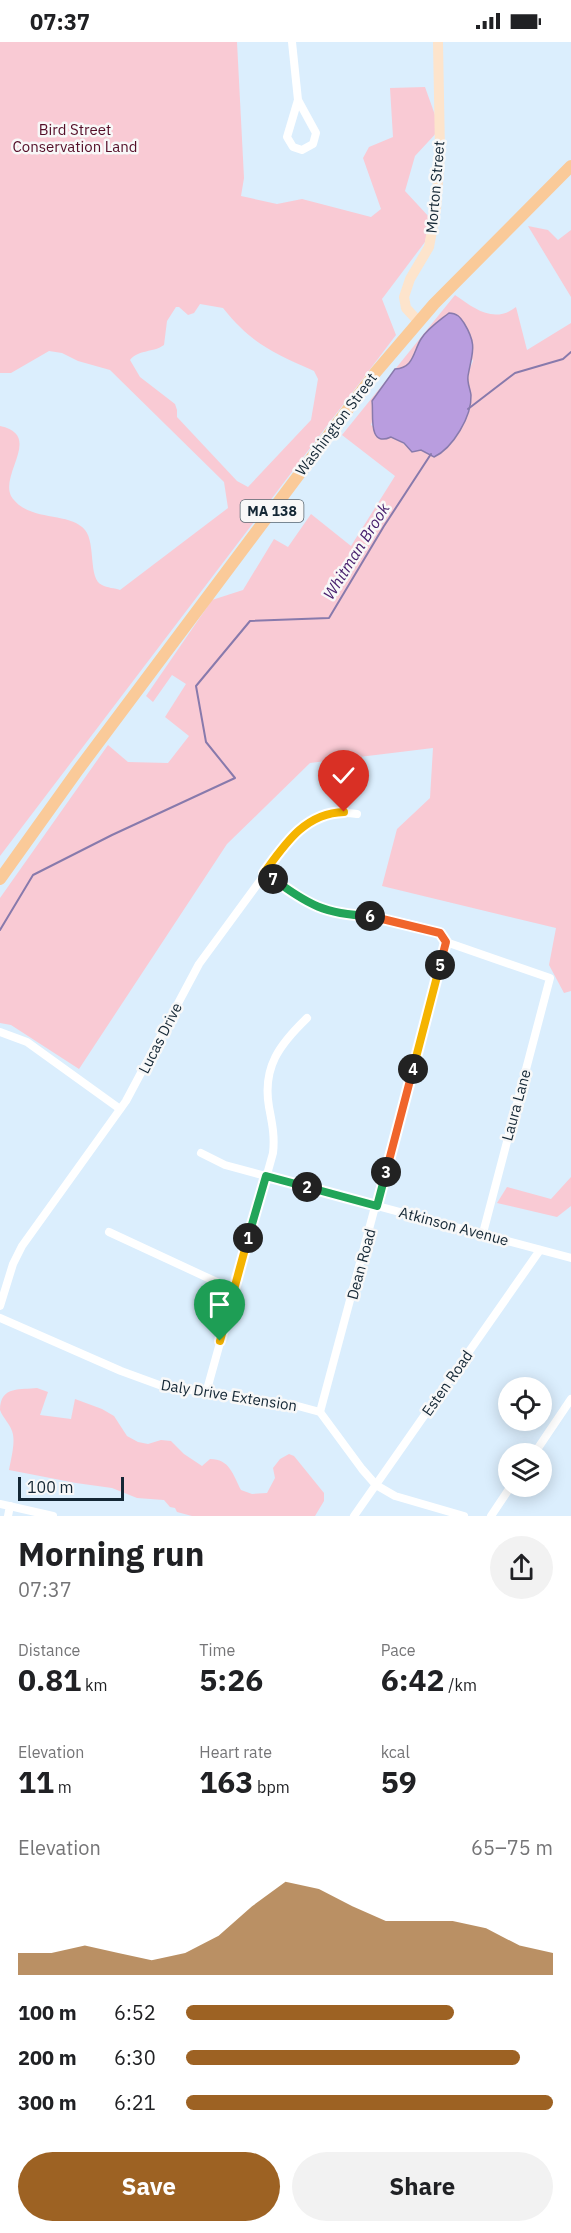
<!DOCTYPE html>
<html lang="en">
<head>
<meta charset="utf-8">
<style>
	body { margin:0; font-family:"IBM Plex Sans",sans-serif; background:#f2f2f2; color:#202124; height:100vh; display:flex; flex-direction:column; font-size:22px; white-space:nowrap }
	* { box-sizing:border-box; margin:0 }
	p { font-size:20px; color:#757577 }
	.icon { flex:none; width:33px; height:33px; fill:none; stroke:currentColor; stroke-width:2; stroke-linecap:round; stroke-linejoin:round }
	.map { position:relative; height:1474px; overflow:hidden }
	.details { display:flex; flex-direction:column; background:#fff; flex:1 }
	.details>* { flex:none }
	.controls { position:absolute; left:498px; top:1335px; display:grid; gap:12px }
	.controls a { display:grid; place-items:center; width:54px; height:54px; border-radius:50%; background:#fff; box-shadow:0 3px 15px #0003; font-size:30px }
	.scale { position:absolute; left:18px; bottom:15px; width:106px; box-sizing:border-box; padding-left:6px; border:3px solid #142735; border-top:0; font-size:16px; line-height:21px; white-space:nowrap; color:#142735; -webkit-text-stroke:4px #f8f8f8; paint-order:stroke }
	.pin { position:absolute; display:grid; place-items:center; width:51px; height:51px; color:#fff; margin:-62px -26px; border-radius:50% 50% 50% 0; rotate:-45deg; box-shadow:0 0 6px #0007 }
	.pin .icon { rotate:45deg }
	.km { position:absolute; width:30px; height:30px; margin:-15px; border-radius:50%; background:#222; color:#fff; font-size:16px; line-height:30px; text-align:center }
	.round { display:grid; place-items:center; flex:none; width:63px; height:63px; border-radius:32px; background:#f2f2f2 }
	.headline { display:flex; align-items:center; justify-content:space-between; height:102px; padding:0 18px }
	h1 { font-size:33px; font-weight:700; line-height:45px }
	.figures { display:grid; grid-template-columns:repeat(3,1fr); gap:9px; height:102px; padding:6px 18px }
	.figures div { display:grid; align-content:center }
	.figures b { font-size:30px; font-weight:700 }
	.figures small { font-size:16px; font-weight:400 }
	.figures p { font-size:16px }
	.chart { height:168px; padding:12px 18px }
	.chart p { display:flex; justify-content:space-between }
	.chart svg { width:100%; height:108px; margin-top:6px; fill:#9d6223; opacity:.7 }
	.action { display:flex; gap:12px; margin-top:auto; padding:12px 18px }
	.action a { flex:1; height:69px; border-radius:36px; background:#9d6223; color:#fff; font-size:24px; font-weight:700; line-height:69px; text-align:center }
	.action a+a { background:#f2f2f2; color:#202124 }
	ul { padding:0 18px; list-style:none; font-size:20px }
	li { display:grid; grid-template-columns:96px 72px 1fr; align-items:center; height:45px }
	li i { height:15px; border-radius:8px; background:#9d6223 }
	.status { display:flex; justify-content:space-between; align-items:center; height:42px; padding:0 30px; background:#fff; direction:ltr }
	.status svg { height:16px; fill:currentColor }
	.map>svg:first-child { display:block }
	.green { fill:#f9cad4; fill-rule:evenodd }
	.water { fill:#b99ddf; stroke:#887aac; stroke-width:1.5 }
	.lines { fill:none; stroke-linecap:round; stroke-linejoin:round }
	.stream { stroke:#887aac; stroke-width:2 }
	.street { stroke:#fff; stroke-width:8 }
	.secondary { stroke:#fde4cc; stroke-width:10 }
	.primary { stroke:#faca99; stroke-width:12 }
	.split-1-casing { stroke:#fff; stroke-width:12 }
	.split-2-casing { stroke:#fff; stroke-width:12 }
	.split-3-casing { stroke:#fff; stroke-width:12 }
	.split-4-casing { stroke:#fff; stroke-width:12 }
	.split-5-casing { stroke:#fff; stroke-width:12 }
	.split-6-casing { stroke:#fff; stroke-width:12 }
	.split-7-casing { stroke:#fff; stroke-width:12 }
	.split-8-casing { stroke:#fff; stroke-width:12 }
	.split-1 { stroke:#f5b400; stroke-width:8 }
	.split-2 { stroke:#22a559; stroke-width:8 }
	.split-3 { stroke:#22a559; stroke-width:8 }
	.split-4 { stroke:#f0652b; stroke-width:8 }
	.split-5 { stroke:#f5b400; stroke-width:8 }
	.split-6 { stroke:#f0652b; stroke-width:8 }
	.split-7 { stroke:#22a559; stroke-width:8 }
	.split-8 { stroke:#f5b400; stroke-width:8 }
	.labels { text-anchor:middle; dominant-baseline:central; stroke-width:5; stroke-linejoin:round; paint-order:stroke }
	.shield { fill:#f8f8f8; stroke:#586670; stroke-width:1.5 }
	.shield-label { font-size:14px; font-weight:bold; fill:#142735 }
	.park-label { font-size:15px; fill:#540e28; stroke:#f8f8f8 }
	.street-label { font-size:15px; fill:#142735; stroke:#f8f8f8 }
	.water-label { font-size:16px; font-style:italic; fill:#48206e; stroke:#f8f8f8 }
</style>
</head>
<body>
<div class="status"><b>07:37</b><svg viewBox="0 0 49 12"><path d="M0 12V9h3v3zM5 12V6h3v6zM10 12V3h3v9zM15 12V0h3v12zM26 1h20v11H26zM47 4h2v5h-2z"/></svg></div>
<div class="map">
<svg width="571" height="1474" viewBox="0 0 571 1474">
	<rect width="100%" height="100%" fill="#dbeefd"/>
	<g class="green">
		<path d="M 0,0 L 237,0 L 244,136 L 241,154 L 277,162 L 302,157 L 371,175 L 381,167 L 363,116 L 369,105 L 393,95 L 390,46 L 425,45 L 440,87 L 415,114 L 405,149 L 430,176 L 425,200 L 382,257 L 396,293 L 0,814 L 0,384 C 43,393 0,431 11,454 C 28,481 70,469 85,488 C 96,501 88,537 102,543 C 107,546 115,546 120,548 L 228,466 L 224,440 L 110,328 L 78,319 L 62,311 L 49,309 L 11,331 L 0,331 ZM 200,262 L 223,266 C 252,302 272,310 314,329 L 318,337 L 311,378 L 248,445 L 237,439 L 177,375 L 177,368 L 175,362 L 140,335 L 130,318 C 139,307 153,311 164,303 L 167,279 L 176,265 L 179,265 L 188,273 L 194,271 Z"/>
		<path d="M 528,184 L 548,188 L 558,198 L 571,188 L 571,255 Z"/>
		<path d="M 455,253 C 475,267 494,282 516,265 L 527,308 L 571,281 L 571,949 L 564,951 L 549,923 L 556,886 L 382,844 L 397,787 L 430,756 L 433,706 L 310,721 L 227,802 L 79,1027 L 11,983 L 0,981 L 0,856 L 108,703 L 128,720 L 168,721 L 189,694 L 165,675 L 186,642 L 172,633 L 153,660 L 146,654 L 212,558 L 243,548 L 274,497 L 288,505 L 311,472 L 351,504 L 395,434 L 342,393 ZM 449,271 L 473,319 C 471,324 467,332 467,337 C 467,344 471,350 470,356 C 469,377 454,405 434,415 L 421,408 L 412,410 C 402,397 385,392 371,383 L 374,374 L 372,359 L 395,327 C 414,326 413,310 421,297 C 428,286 439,279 449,271 Z"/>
		<path d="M 571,1135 L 571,1164 L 557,1175 L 497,1161 L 507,1145 L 551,1157 Z"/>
		<path d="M 37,1346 L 48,1350 L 40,1373 L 71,1377 L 75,1357 L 102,1367 L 114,1374 L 127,1394 L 138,1400 L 148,1402 L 161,1398 L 171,1399 L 184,1412 L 202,1424 L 210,1417 C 230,1417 233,1433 241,1448 L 252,1452 L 267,1451 L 275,1436 L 273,1426 L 280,1417 L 289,1412 L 294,1414 L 324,1451 L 324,1459 L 315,1474 L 192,1474 L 177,1470 L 175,1466 L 170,1465 L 164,1458 L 137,1456 L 112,1446 L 76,1441 L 9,1428 C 11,1417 16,1399 12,1389 C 10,1382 3,1376 0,1368 C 0,1343 22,1348 37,1346 Z"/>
	</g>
	<path class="water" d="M 449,271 C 457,271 460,275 464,281 C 478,304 472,310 468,334 C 467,341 470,346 471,353 C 472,374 453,406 434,415 L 421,408 L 412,410 L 404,401 L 391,395 C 367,406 374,371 372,359 L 395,327 C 414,326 413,310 421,297 C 428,286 439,279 449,271 Z"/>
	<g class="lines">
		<g class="stream">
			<path d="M 468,367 L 515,331 L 563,317 L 571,310"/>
			<path d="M 0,888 L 33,833 L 112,793 L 235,736 L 206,700 L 196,644 L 250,579 L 329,576 L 384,484 L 431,412"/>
		</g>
		<g class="street">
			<path d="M 292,0 L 298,58 L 316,91 L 313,102 L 302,108 L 293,105 L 287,95 L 298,58"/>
			<path d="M 264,831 C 284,845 304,863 328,869 C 351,876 436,877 446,900"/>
			<path d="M 446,900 L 550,936 L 483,1191"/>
			<path d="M 0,990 L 27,1000 L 120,1067"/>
			<path d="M 201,1111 L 225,1123 L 571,1216"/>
			<path d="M 109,1190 L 234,1248"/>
			<path d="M 0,1264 L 13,1222 L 22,1204 L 126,1059 L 199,922 L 295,791 C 314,775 332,768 357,772"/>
			<path d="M 0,1276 L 121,1329 L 162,1344 L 294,1363 L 320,1370 L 362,1427 L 376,1443 L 395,1454 L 464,1474"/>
			<path d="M 206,1351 L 273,1111 C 275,1094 272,1081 269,1065 C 262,1025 280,1002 307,976"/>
			<path d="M 320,1370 L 446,900"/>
			<path d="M 534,1412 L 571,1357"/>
			<path d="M 0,1462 L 53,1474"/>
			<path d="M 8,1474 L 10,1464"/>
			<path d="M 354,1474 L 540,1208"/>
			<path d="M 491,1474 L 511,1444"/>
		</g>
		<path class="secondary" d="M 418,279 L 406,266 L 404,255 L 410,237 L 429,205 L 436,167 L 440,110 L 438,0"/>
		<path class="primary" d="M 0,837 L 78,728 L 375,331 L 434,262 L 571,124"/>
	</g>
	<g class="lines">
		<defs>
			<path id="split-1" d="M 220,1299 L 248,1196"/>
			<path id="split-2" d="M 248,1196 L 266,1134 L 307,1145"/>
			<path id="split-3" d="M 307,1145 L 377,1164 L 386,1130"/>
			<path id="split-4" d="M 386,1130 L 413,1027"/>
			<path id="split-5" d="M 413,1027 L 440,923"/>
			<path id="split-6" d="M 370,874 L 440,891 L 446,900 L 440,923"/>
			<path id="split-7" d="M 273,837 C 310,863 323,872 370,874"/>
			<path id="split-8" d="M 273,837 L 264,831 C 285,802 305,771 344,770"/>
		</defs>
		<use href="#split-1" class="split-1-casing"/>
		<use href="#split-2" class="split-2-casing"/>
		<use href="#split-3" class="split-3-casing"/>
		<use href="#split-4" class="split-4-casing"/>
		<use href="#split-5" class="split-5-casing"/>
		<use href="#split-6" class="split-6-casing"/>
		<use href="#split-7" class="split-7-casing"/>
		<use href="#split-8" class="split-8-casing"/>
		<use href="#split-1" class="split-1"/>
		<use href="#split-2" class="split-2"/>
		<use href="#split-3" class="split-3"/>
		<use href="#split-4" class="split-4"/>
		<use href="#split-5" class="split-5"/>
		<use href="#split-6" class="split-6"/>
		<use href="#split-7" class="split-7"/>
		<use href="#split-8" class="split-8"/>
	</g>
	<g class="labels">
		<rect class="shield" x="240.5" y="458" width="63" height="22" rx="4.5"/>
		<g class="shield-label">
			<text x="272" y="469">MA 138</text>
		</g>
		<g class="park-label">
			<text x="75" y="87">Bird Street<tspan x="75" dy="17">Conservation Land</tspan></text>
		</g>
		<g class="street-label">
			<text transform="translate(435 145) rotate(-85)">Morton Street</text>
			<text transform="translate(336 382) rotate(-53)">Washington Street</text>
			<text transform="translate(160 996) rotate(-63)">Lucas Drive</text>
			<text transform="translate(516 1063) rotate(-75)">Laura Lane</text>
			<text transform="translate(454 1184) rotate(15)">Atkinson Avenue</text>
			<text transform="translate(361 1222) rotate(-75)">Dean Road</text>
			<text transform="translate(447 1341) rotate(-55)">Esten Road</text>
			<text transform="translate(229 1353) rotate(9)">Daly Drive Extension</text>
		</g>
		<g class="water-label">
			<text transform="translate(356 509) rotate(-58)">Whitman Brook</text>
		</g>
	</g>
</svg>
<div class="controls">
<a><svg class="icon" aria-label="locate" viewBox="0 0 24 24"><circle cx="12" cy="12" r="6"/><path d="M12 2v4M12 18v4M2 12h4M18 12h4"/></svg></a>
<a><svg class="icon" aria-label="layers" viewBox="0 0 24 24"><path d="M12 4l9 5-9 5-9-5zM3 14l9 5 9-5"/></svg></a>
</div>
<div class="scale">100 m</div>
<div class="pin" style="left:220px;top:1299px;background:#1e9e55"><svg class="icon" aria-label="arrive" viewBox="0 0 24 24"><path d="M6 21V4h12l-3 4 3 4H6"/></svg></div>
<div class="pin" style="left:344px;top:770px;background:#d93025"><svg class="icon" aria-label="check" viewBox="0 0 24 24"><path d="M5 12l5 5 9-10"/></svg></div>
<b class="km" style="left:248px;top:1196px">1</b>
<b class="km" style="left:307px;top:1145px">2</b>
<b class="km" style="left:386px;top:1130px">3</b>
<b class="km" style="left:413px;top:1027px">4</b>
<b class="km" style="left:440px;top:923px">5</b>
<b class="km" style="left:370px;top:874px">6</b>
<b class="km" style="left:273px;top:837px">7</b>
</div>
<section class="details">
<div class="headline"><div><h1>Morning run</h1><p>07:37</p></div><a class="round"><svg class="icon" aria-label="share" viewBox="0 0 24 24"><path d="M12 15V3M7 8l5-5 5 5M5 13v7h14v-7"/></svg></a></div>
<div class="figures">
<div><p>Distance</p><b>0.81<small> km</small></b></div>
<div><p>Time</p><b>5:26</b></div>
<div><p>Pace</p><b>6:42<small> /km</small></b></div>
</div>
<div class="figures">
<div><p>Elevation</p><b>11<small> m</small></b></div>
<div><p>Heart rate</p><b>163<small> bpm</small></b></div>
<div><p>kcal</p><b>59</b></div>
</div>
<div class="chart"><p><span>Elevation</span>65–75 m</p>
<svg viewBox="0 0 160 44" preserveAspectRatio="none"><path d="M0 44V35L10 35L20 32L30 35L40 38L50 35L60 28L70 16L80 6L90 9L100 16L110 22L120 22L130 22L140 25L150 32L160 35V44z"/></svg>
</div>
<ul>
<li><b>100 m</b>6:52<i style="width:73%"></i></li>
<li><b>200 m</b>6:30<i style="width:91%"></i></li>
<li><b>300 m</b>6:21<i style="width:100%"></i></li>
</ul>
<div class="action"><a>Save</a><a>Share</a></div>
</section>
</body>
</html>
